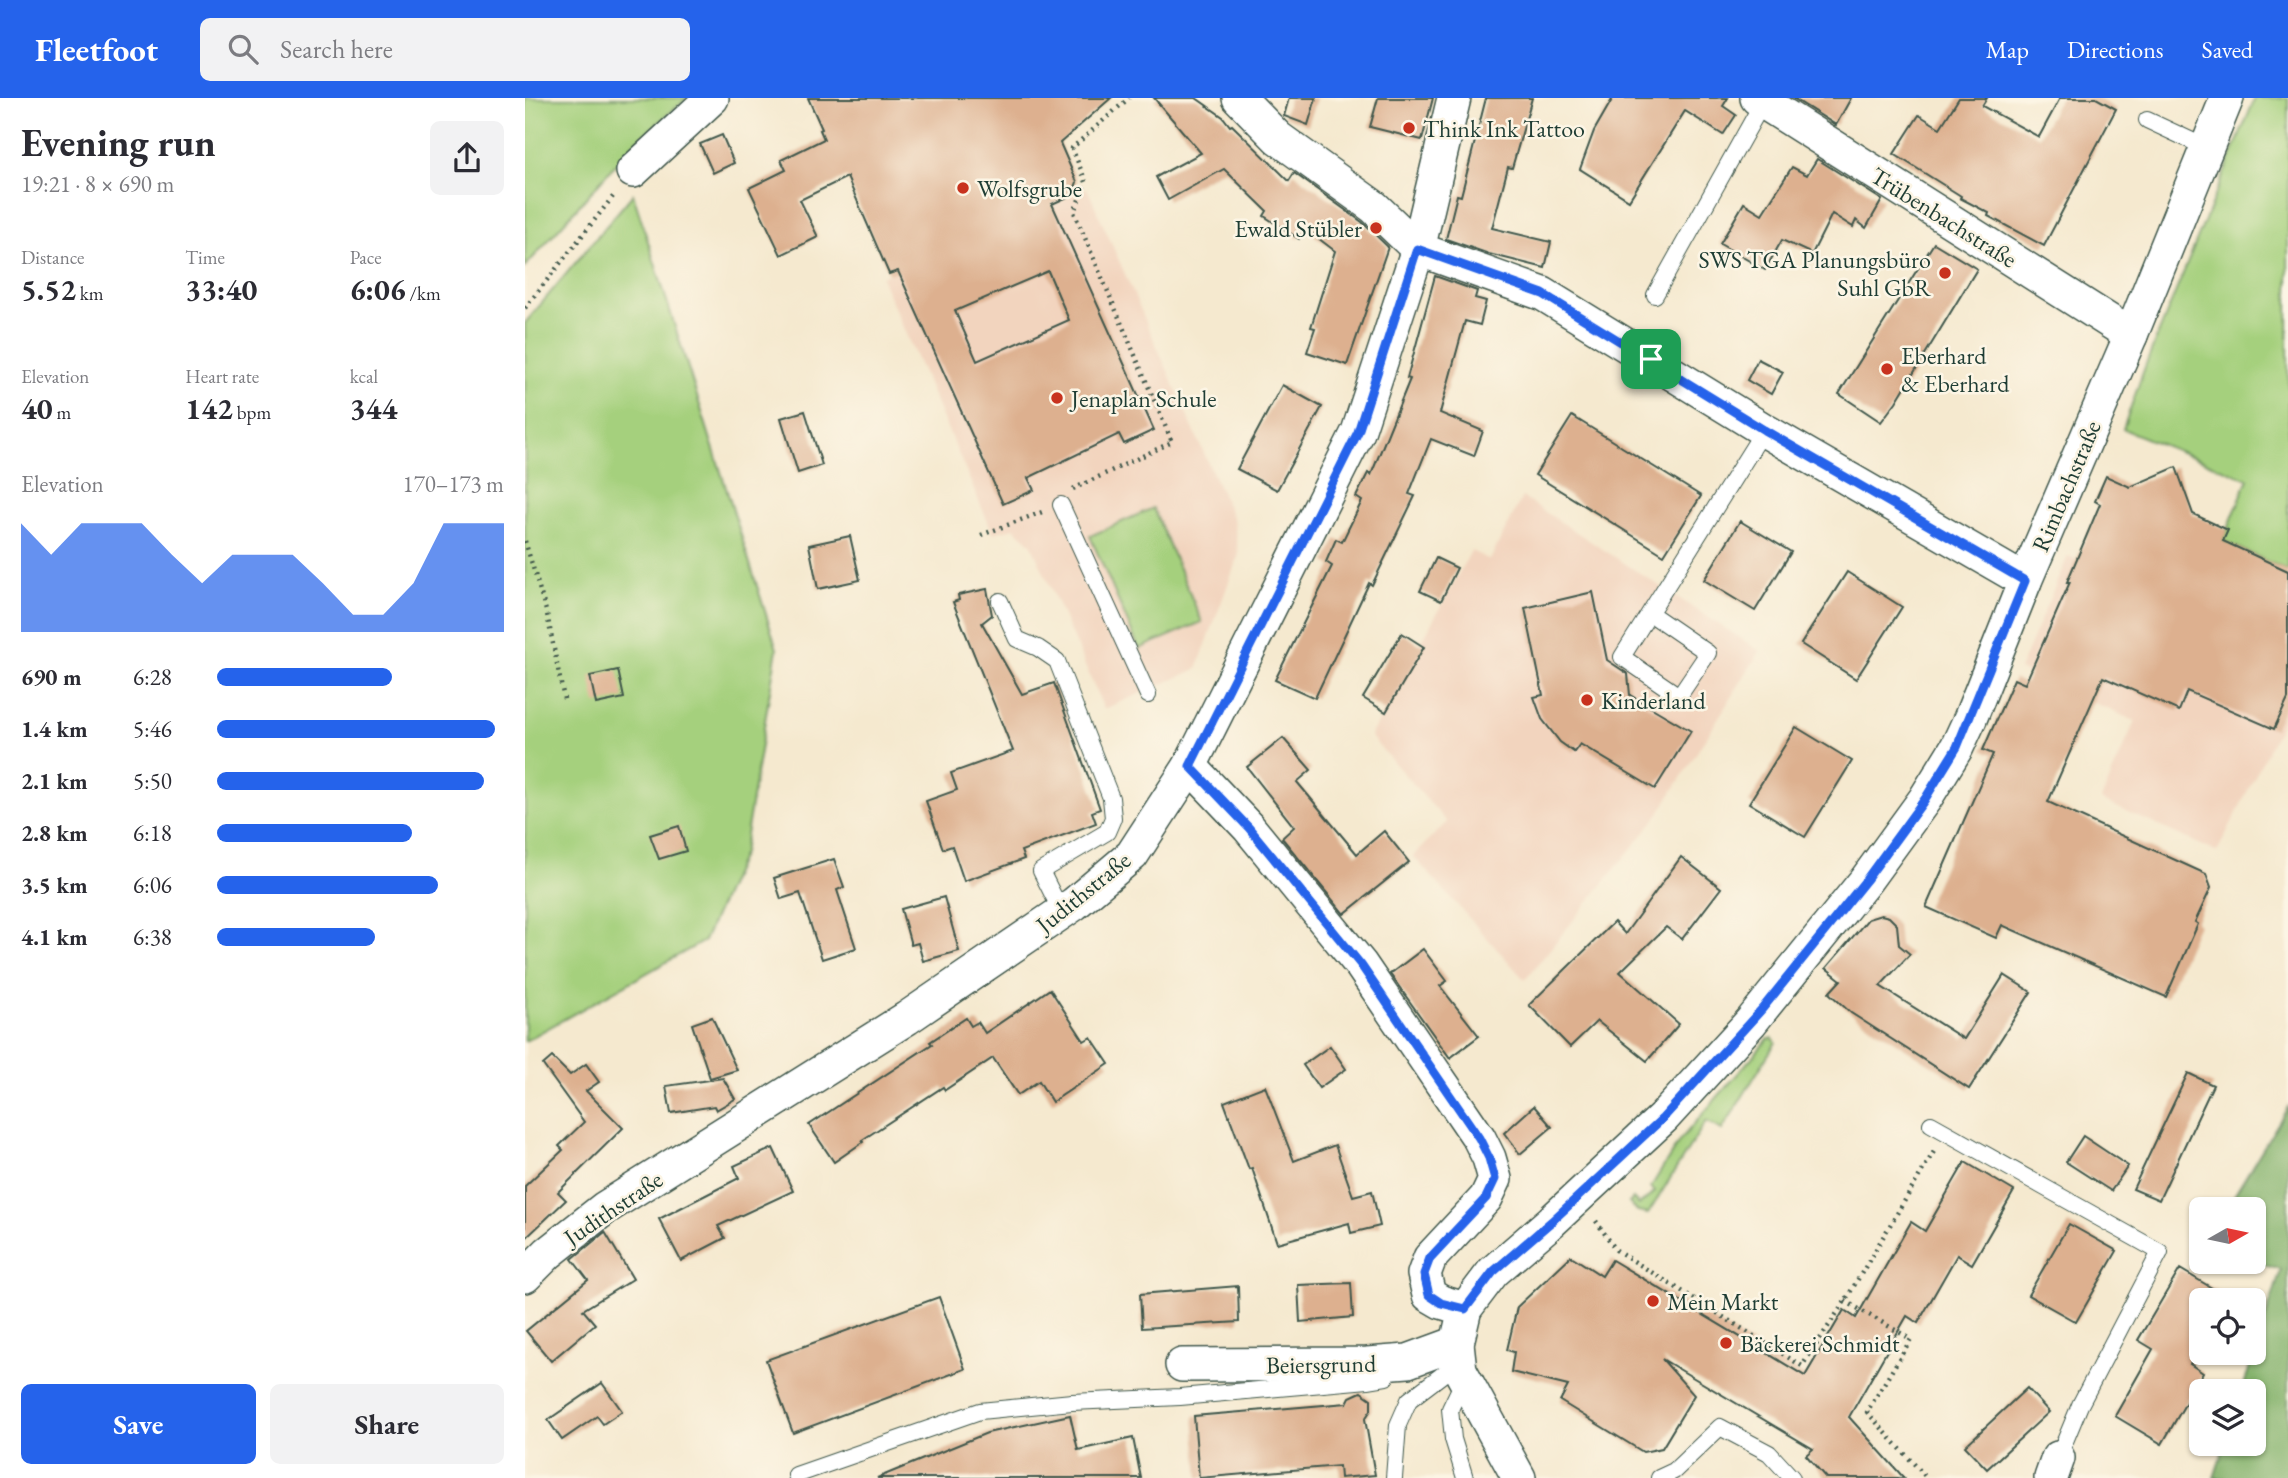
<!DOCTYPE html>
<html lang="en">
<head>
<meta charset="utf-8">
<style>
	body { margin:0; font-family:"EB Garamond",serif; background:#f2f2f3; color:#2b2b33; height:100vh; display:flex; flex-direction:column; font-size:26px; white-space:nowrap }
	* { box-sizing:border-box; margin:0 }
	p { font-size:23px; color:#7c7c81 }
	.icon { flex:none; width:38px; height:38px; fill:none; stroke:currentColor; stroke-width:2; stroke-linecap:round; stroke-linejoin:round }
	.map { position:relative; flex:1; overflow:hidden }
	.sheet { display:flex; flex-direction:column; background:#fff; width:525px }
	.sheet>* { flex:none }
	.needle { width:46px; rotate:81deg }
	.fabs { position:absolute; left:1664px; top:1099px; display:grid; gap:14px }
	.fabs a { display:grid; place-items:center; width:77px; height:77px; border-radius:10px; background:#fff; box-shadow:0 2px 5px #0004; font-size:35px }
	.pin { position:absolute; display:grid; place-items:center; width:60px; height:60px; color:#fff; margin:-30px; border-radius:14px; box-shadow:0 4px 10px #0006 }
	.round { display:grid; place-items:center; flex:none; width:74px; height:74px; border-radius:10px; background:#f2f2f3 }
	.headline { display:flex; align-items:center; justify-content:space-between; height:119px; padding:0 21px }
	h1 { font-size:38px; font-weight:700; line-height:52px }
	.stats { display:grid; grid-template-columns:repeat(3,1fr); gap:10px; height:119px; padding:7px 21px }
	.stats div { display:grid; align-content:center }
	.stats b { font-size:30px; font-weight:700 }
	.stats small { font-size:19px; font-weight:400 }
	.stats p { font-size:19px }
	.chart { height:196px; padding:14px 21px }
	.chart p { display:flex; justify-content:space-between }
	.chart svg { width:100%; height:126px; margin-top:7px; fill:#2563eb; opacity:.7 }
	.action { display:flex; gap:14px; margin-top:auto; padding:14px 21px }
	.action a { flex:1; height:80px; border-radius:10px; background:#2563eb; color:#fff; font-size:28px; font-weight:700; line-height:80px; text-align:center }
	.action a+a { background:#f2f2f3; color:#2b2b33 }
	ul { padding:0 21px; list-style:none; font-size:23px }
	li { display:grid; grid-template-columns:112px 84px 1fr; align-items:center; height:52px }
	li i { height:18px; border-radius:9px; background:#2563eb }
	header { display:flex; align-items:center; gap:42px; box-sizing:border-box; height:98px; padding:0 35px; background:#2563eb; color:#fff }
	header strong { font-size:33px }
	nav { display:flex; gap:38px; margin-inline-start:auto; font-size:24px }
	.search { width:490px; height:63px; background:#f2f2f3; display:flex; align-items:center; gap:18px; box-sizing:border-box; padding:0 24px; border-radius:10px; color:#7c7c81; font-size:26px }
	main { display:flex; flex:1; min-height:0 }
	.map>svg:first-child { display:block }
	.built { fill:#f2d4be }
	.green { fill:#a5d07d; stroke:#628658; stroke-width:2 }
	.forest { fill:#84b26c; stroke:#527850; stroke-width:2 }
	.building { fill:#ddb08f; fill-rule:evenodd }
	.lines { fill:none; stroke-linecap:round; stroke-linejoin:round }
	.service-casing { stroke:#3f574b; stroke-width:18 }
	.minor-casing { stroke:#3f574b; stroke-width:36 }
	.path { stroke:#3f574b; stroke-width:4.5; stroke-dasharray:2 5; stroke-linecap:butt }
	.service { stroke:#fff; stroke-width:16 }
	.minor { stroke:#fff; stroke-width:33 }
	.route-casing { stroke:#fff; stroke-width:14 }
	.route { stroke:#2563eb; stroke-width:9 }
	.poi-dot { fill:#c8321e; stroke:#fcf5e5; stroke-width:2.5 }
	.labels { text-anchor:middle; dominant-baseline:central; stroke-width:5; stroke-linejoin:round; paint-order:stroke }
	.poi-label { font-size:24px; fill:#1f3d34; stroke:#fcf5e5; text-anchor:start }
	.street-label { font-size:24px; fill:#1f3d34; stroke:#fcf5e5 }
</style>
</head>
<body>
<header>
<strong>Fleetfoot</strong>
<div class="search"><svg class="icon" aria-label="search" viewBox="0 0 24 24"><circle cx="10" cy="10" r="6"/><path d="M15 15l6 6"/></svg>Search here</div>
<nav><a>Map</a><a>Directions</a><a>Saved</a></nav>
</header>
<main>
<section class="sheet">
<div class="headline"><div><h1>Evening run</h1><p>19:21 · 8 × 690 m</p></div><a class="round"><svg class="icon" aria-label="share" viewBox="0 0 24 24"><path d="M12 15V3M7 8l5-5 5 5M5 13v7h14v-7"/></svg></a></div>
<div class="stats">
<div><p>Distance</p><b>5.52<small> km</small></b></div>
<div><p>Time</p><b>33:40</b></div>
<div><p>Pace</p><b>6:06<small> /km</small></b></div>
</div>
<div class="stats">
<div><p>Elevation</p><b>40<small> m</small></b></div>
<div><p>Heart rate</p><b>142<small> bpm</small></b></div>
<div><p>kcal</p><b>344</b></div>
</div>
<div class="chart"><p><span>Elevation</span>170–173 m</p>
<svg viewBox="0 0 160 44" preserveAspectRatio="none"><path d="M0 44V6L10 17L20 6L30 6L40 6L50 17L60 27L70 17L80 17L90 17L100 27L110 38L120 38L130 27L140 6L150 6L160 6V44z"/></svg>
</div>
<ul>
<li><b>690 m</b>6:28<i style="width:61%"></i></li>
<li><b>1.4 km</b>5:46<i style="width:97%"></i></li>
<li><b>2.1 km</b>5:50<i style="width:93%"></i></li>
<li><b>2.8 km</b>6:18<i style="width:68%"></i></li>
<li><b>3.5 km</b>6:06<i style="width:77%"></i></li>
<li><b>4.1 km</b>6:38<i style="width:55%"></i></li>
</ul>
<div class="action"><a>Save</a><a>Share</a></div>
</section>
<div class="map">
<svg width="1763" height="1380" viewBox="0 0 1763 1380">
	<rect width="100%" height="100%" fill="#fcf5e5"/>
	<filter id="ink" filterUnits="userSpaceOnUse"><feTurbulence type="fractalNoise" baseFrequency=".0143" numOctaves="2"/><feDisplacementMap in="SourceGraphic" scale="14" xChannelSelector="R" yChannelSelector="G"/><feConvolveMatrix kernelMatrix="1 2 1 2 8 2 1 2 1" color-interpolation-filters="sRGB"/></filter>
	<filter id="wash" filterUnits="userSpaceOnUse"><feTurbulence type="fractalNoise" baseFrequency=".00686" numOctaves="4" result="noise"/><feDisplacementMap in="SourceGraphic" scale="28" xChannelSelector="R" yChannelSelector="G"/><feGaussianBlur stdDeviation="1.57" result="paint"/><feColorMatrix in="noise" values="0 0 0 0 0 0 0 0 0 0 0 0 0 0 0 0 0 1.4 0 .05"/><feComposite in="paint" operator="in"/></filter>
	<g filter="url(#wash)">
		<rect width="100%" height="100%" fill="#f5e9cf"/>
		<g class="built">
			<path d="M 562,90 L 708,421 L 714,456 L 672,571 L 579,611 L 506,445 L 489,430 L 468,435 L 356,179 Z"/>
			<path d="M 997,399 L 1235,553 L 1131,720 L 1000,882 L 888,758 L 922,724 L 845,638 L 946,453 L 965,462 Z"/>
			<path d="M 1543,458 L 1763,551 L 1763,612 L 1692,754 L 1576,702 L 1610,623 L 1494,572 Z"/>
		</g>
		<g class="green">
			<path d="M 0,0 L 163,0 L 110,44 L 0,169 Z"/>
			<path d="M 1730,0 L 1763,0 L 1763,473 L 1698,443 L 1723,381 L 1598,331 L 1621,266 Z"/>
			<path d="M 108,96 L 252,551 L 218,755 L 179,843 L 0,943 L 0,225 Z"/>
			<path d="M 628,410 L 677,524 L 614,551 L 565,438 Z"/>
			<path d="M 1248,940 L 1251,944 L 1197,1032 L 1181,1023 L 1123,1116 L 1113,1114 L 1104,1105 L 1108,1101 L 1114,1107 L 1130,1094 L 1126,1089 L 1155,1042 L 1243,941 Z"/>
		</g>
		<path class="forest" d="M 1763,1009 L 1763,1380 L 1689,1380 L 1700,1346 L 1729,1346 L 1729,1293 L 1717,1293 L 1756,1172 L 1729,1164 L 1729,1111 L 1701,1111 Z"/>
		<g id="blocks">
			<g class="building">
				<path d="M 283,0 L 586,0 L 535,45 L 552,84 L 547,97 L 527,106 L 629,332 L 599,346 L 594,336 L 503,380 L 509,392 L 478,406 L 373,173 L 364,176 L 322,79 L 275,102 L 293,139 L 256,157 L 224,90 L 261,72 L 256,62 L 299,41 L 295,32 L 297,31 ZM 523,173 L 544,222 L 452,263 L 430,213 Z"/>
				<path d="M 629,0 L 671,0 L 698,19 L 705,28 L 707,27 L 764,83 L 769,75 L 837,124 L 863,149 L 822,267 L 782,254 L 790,230 L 786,229 L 810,153 L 781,131 L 774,141 L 739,118 L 742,113 L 699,71 L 643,102 L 631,79 L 676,55 Z"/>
				<path d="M 764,0 L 791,0 L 783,27 L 759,18 Z"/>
				<path d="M 853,0 L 908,0 L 897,42 L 845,29 Z"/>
				<path d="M 961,0 L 1007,0 L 987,70 L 983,69 L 967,130 L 1026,144 L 1020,170 L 964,156 L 921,141 L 932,97 L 936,98 Z"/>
				<path d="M 1088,0 L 1203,0 L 1198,8 L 1211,17 L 1198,37 L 1160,13 L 1104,102 L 1055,71 L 1069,33 Z"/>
				<path d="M 1268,0 L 1326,0 L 1311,27 Z"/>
				<path d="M 1434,0 L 1462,0 L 1457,8 L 1514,39 L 1535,0 L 1571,0 L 1591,11 L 1519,148 L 1463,118 L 1464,115 L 1435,100 L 1436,98 L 1369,56 L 1394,17 L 1415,30 Z"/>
				<path d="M 197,37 L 209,65 L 188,75 L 175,46 Z"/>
				<path d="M 1292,61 L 1357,102 L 1341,130 L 1331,122 L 1328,129 L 1307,116 L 1287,156 L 1257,142 L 1240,172 L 1195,146 L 1219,105 L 1237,116 L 1267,69 L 1282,77 Z"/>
				<path d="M 1409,145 L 1452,171 L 1371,304 L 1356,324 L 1314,296 Z"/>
				<path d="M 910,178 L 952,193 L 950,200 L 961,203 L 955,227 L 940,223 L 915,315 L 958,333 L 949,358 L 906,341 L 884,396 L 890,398 L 847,487 L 844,485 L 790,600 L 750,582 L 807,468 L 801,464 L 811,441 L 817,444 L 837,403 L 831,399 L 843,375 L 846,377 L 885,281 L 882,280 Z"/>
				<path d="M 1233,261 L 1258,274 L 1246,296 L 1222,282 Z"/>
				<path d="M 757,287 L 797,309 L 752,392 L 712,371 Z"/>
				<path d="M 280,313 L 297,367 L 273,375 L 256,320 Z"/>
				<path d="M 1047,318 L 1176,398 L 1139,457 L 1010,377 Z"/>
				<path d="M 1651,369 L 1668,416 L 1703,432 L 1698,443 L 1763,473 L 1763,601 L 1749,631 L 1662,593 L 1654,613 L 1578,579 L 1523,704 L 1681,776 L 1686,790 L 1670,824 L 1673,826 L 1641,899 L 1477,827 L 1471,840 L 1401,809 L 1468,656 L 1458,652 L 1489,581 L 1500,586 L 1545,484 L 1542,484 L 1575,406 L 1570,403 L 1581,378 L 1605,389 Z"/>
				<path d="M 1215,423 L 1266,454 L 1230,513 L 1179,482 Z"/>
				<path d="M 325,438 L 335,482 L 293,491 L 284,447 Z"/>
				<path d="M 911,460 L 932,470 L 916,503 L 895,493 Z"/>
				<path d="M 1322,474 L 1377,509 L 1331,581 L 1276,546 Z"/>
				<path d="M 462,491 L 467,517 L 457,525 L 497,596 L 529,585 L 575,711 L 567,714 L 571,725 L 496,753 L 499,761 L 439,783 L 427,748 L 418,751 L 401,703 L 432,692 L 426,675 L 488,653 L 428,504 L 434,502 L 433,497 Z"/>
				<path d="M 1068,494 L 1082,562 L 1103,576 L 1105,597 L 1166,633 L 1130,691 L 1055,646 L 1049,654 L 1035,644 L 1017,621 L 1009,599 L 1018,597 L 1000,510 Z"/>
				<path d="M 877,535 L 899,549 L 861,614 L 838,600 Z"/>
				<path d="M 93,572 L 99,600 L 71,606 L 65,578 Z"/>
				<path d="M 1271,629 L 1327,663 L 1280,739 L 1224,705 Z"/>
				<path d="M 758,640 L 786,672 L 772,684 L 832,756 L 859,733 L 884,764 L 819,816 L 757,740 L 769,729 L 722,669 Z"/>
				<path d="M 154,728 L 161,753 L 134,761 L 125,737 Z"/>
				<path d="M 1156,759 L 1196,790 L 1157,841 L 1141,829 L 1095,874 L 1154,926 L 1122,963 L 1072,923 L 1045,949 L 1004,907 L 1089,824 L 1100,836 Z"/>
				<path d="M 309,761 L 319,789 L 312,792 L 331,850 L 297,861 L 275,795 L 256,801 L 249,780 Z"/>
				<path d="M 419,799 L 434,853 L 398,863 L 393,845 L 386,847 L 376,811 Z"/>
				<path d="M 1356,817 L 1364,819 L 1372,827 L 1374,847 L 1385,856 L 1355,888 L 1439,941 L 1479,877 L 1506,894 L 1444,991 L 1326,915 L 1304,895 L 1316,882 L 1301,870 L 1343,821 Z"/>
				<path d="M 898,851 L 922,883 L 915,888 L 954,938 L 925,960 L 865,876 Z"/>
				<path d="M 525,891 L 559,943 L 566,939 L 584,966 L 527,1004 L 514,983 L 493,997 L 468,960 L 420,992 L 418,989 L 337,1042 L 338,1044 L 309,1064 L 284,1027 L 407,946 L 405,944 L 441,920 L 446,928 L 453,924 L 460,935 Z"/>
				<path d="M 187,919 L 212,972 L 185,980 L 167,926 Z"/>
				<path d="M 805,948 L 821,971 L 794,990 L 778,967 Z"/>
				<path d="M 27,959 L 45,977 L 61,966 L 74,984 L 61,993 L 98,1030 L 33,1094 L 41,1102 L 0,1141 L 0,1088 L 38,1052 L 34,1048 L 59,1024 L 18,967 Z"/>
				<path d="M 1663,975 L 1688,987 L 1634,1102 L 1608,1091 Z"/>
				<path d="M 198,980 L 210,1001 L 191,1012 L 189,1008 L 146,1015 L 141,988 Z"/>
				<path d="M 740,988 L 769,1063 L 810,1047 L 828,1098 L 847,1093 L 855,1128 L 826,1135 L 824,1125 L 752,1145 L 727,1070 L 724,1071 L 699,1004 Z"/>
				<path d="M 1009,1008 L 1027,1029 L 995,1056 L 979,1035 Z"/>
				<path d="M 1558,1038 L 1603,1068 L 1586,1093 L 1541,1064 Z"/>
				<path d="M 248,1050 L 268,1093 L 193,1128 L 200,1140 L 156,1163 L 134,1121 L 214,1080 L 209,1068 Z"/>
				<path d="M 1440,1064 L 1489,1093 L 1447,1166 L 1432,1157 L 1393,1225 L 1382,1218 L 1324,1319 L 1379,1380 L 1301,1380 L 1281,1357 L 1288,1351 L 1137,1261 L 1169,1297 L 1137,1350 L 1118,1354 L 1035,1303 L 1043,1288 L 986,1274 L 989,1254 L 982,1252 L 992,1209 L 1046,1158 L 1077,1178 L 1087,1162 L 1280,1278 L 1319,1212 L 1331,1220 L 1386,1124 L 1400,1133 Z"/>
				<path d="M 1544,1126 L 1592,1153 L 1551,1224 L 1503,1197 Z"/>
				<path d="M 80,1134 L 108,1181 L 58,1212 L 70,1226 L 26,1263 L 1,1233 L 63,1182 L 47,1161 Z"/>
				<path d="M 1655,1171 L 1707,1202 L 1676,1202 L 1676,1247 L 1665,1266 L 1678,1275 L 1637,1346 L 1590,1318 L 1628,1251 L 1613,1242 Z"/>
				<path d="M 826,1185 L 828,1219 L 775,1224 L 773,1187 Z"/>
				<path d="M 713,1188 L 714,1224 L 617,1230 L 615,1196 Z"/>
				<path d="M 414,1199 L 440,1271 L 268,1335 L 241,1262 Z"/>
				<path d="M 77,1285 L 97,1313 L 78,1326 L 72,1318 L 37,1342 L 23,1322 Z"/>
				<path d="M 1502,1290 L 1524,1314 L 1462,1371 L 1440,1348 Z"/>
				<path d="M 836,1294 L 846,1301 L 846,1312 L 840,1321 L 850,1377 L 815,1380 L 814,1368 L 674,1380 L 669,1318 L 822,1305 L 825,1299 Z"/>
				<path d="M 545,1317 L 553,1352 L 608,1340 L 616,1380 L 352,1380 L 462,1335 Z"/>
			</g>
		</g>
	</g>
	<g filter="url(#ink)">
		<use href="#blocks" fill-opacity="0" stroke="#3f574b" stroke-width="2"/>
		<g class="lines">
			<defs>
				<g id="service">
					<path d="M 1622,22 L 1682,50"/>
					<path d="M 1130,197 L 1238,4"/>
					<path d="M 536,407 L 623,597"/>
					<path d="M 475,503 L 492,541 L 513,550 L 532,563 L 586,700 L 588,720 L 582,734 L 516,773 L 537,815"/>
					<path d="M 1126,516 L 1183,555 L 1154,598 L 1097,559 L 1239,332"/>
					<path d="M 1406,1026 L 1635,1154 L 1555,1307 L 1533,1360"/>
					<path d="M 939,1282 L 925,1311 L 928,1341 L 940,1380"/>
					<path d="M 271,1377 L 455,1313 L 547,1304 L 655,1299 L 843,1282 L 861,1279"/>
					<path d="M 869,1380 L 873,1327 L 884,1302 L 934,1264"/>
					<path d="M 1134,1380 L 1149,1373 L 1195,1329 L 1244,1355 L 1267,1380"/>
				</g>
				<g id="minor">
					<path d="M 714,0 L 753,40 L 849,109 L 893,151 L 1018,196 L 1239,332 L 1500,483"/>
					<path d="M 1232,0 L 1606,237"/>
					<path d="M 108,73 L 187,0"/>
					<path d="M 665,668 L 724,730 L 836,867 L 954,1040 L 964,1060 L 970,1081 L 961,1100 L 905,1160 L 899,1176 L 904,1197 L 916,1204 L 940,1211"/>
					<path d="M 0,1178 L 23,1155 L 80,1110 L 382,920 L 549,806 L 607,757 L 665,668 L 833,334 L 893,151 L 929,0"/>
					<path d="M 657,1267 L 842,1266 L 883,1263 L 932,1245"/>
					<path d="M 994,1380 L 935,1272 L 932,1245 L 940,1211 L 968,1174 L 1027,1123 L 1138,1020 L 1226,924 L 1341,782 L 1400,701 L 1432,649 L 1445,621 L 1500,483 L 1606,237 L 1702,0"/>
					<path d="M 1526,1380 L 1533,1360"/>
				</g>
			</defs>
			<use href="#service" class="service-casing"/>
			<use href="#minor" class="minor-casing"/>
			<g class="path">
				<path d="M 0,210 L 90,96"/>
				<path d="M 548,391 L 647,344 L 549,114 L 561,84 L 547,50 L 604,0"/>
				<path d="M 456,437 L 517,414"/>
				<path d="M 0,443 L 22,516 L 40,606"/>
				<path d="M 1071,1123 L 1091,1152 L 1277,1268 L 1320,1203 L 1411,1050"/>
				<path d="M 1320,1203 L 1386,1241 L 1342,1314 L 1400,1378"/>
			</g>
			<use href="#service" class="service"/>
			<use href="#minor" class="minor"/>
		</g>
	</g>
	<g class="lines" filter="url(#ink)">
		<defs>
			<path id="route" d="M 892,151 L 1018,196 L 1239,332 L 1500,483 L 1432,649 L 1400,701 L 1341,782 L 1237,911 L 1138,1020 L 1027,1123 L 968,1174 L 940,1211 L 916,1205 L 904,1197 L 899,1176 L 905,1160 L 961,1100 L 970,1081 L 964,1060 L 954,1040 L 836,867 L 724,730 L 665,668 L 833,334 Z"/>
		</defs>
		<use href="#route" class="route-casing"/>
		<use href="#route" class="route"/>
	</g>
	<g class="poi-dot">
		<circle cx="884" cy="30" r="7"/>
		<circle cx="438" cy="90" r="7"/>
		<circle cx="851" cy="130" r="7"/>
		<circle cx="1420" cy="175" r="7"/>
		<circle cx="1362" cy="271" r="7"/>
		<circle cx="532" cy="300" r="7"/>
		<circle cx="1062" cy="602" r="7"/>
		<circle cx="1128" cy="1203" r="7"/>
		<circle cx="1201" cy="1245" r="7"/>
	</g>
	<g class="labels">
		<g class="poi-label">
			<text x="898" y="30">Think Ink Tattoo</text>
			<text x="452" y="90">Wolfsgrube</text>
			<text x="837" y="130" text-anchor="end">Ewald Stübler</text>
			<text x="1406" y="161" text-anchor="end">SWS TGA Planungsbüro<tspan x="1406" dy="28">Suhl GbR</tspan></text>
			<text x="1376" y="257">Eberhard<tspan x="1376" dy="28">&amp; Eberhard</tspan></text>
			<text x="546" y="300">Jenaplan Schule</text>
			<text x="1076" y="602">Kinderland</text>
			<text x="1142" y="1203">Mein Markt</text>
			<text x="1215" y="1245">Bäckerei Schmidt</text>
		</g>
		<g class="street-label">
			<text transform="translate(1419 119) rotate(32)">Trübenbachstraße</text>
			<text transform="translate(1541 388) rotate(-67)">Rimbachstraße</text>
			<text transform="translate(558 794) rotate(-39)">Judithstraße</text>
			<text transform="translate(88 1110) rotate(-34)">Judithstraße</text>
			<text transform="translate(796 1266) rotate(-1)">Beiersgrund</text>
		</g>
	</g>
</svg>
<div class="fabs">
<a><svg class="needle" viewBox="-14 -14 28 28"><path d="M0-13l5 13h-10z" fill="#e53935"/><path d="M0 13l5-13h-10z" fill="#7c7c81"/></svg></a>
<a><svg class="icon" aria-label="locate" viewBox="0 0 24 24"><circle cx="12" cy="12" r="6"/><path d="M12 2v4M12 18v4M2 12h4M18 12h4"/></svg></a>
<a><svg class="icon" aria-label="layers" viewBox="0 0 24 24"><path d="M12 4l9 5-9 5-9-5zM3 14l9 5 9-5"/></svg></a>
</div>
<div class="pin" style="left:1126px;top:261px;background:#1e9e55"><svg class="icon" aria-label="arrive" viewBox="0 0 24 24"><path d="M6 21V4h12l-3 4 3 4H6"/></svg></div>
</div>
</main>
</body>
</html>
